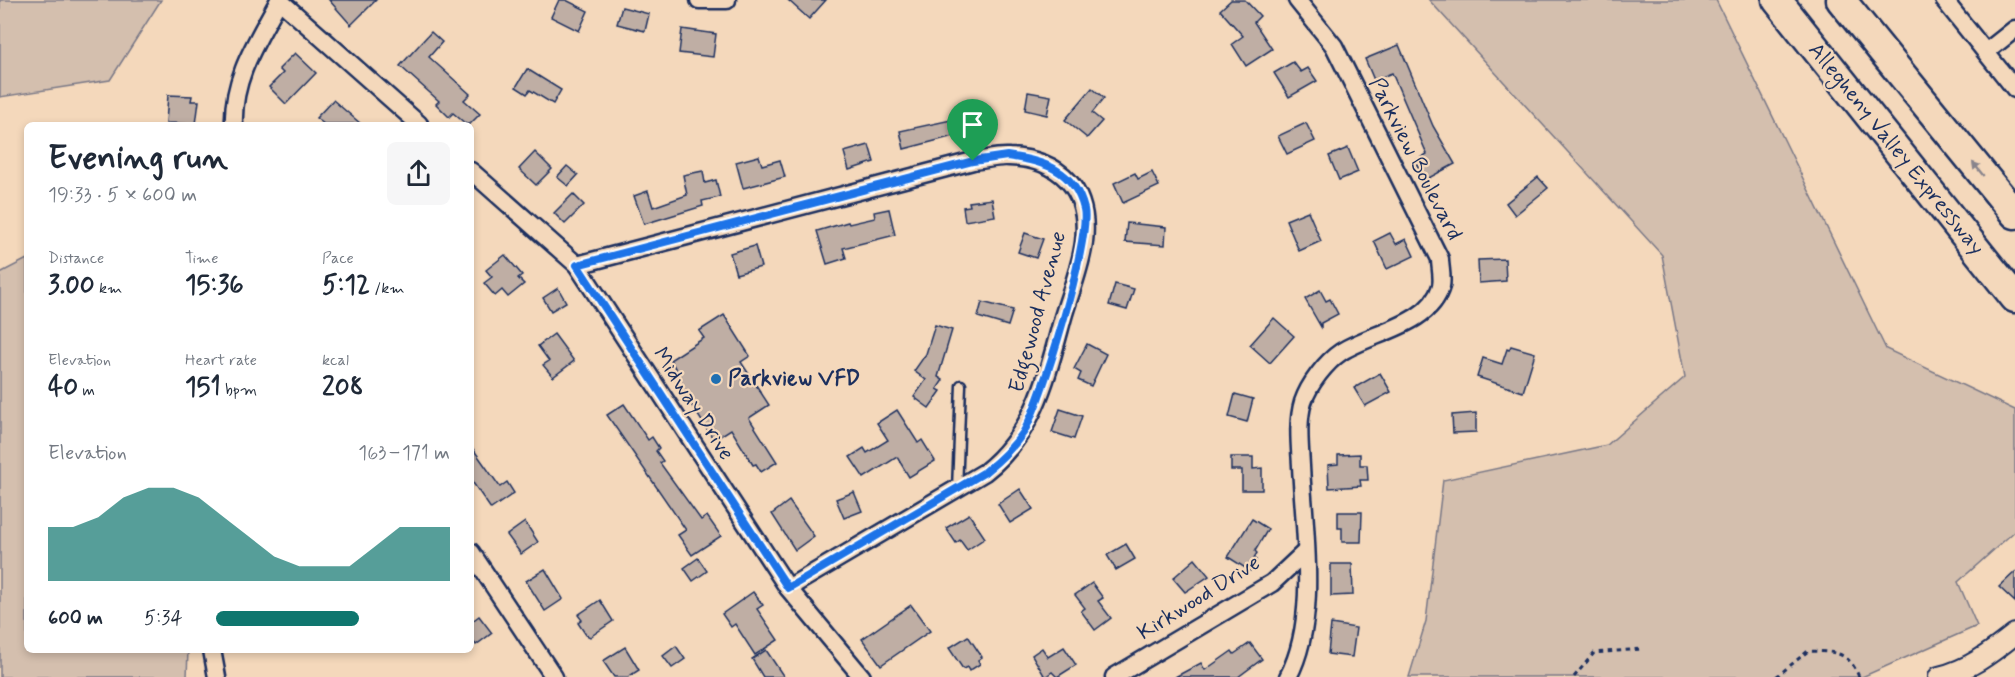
<!DOCTYPE html>
<html lang="en">
<head>
<meta charset="utf-8">
<style>
	body { margin:0; font-family:Mynerve,sans-serif; background:#f6f6f7; color:#1f2937; height:100vh; display:flex; flex-direction:column; font-size:22px; white-space:nowrap }
	* { box-sizing:border-box; margin:0 }
	p { font-size:20px; color:#747a83 }
	.icon { flex:none; width:33px; height:33px; fill:none; stroke:currentColor; stroke-width:2; stroke-linecap:round; stroke-linejoin:round }
	.map { position:relative; flex:1; overflow:hidden }
	.drawer { position:absolute; left:24px; top:122px; width:450px; height:531px; display:flex; flex-direction:column; background:#fff; border-radius:9px; box-shadow:0 3px 9px #0003 }
	.drawer>* { flex:none }
	.pin { position:absolute; display:grid; place-items:center; width:51px; height:51px; color:#fff; margin:-62px -26px; border-radius:50% 50% 50% 0; rotate:-45deg; box-shadow:0 0 6px #0007 }
	.pin .icon { rotate:45deg }
	.round { display:grid; place-items:center; flex:none; width:63px; height:63px; border-radius:9px; background:#f6f6f7 }
	.headline { display:flex; align-items:center; justify-content:space-between; height:102px; padding:0 24px }
	h1 { font-size:33px; font-weight:700; line-height:45px }
	.stats { display:grid; grid-template-columns:repeat(3,1fr); gap:9px; height:102px; padding:6px 24px }
	.stats div { display:grid; align-content:center }
	.stats b { font-size:26px; font-weight:700 }
	.stats small { font-size:16px; font-weight:400 }
	.stats p { font-size:16px }
	.chart { height:168px; padding:12px 24px }
	.chart p { display:flex; justify-content:space-between }
	.chart svg { width:100%; height:108px; margin-top:6px; fill:#0f766e; opacity:.7 }
	ul { padding:0 24px; list-style:none; font-size:20px }
	li { display:grid; grid-template-columns:96px 72px 1fr; align-items:center; height:45px }
	li i { height:15px; border-radius:8px; background:#0f766e }
	.map>svg:first-child { display:block }
	.green { fill:#d4bfae; stroke:#787786; stroke-width:1.5 }
	.building { fill:#bfaea4; stroke:#1b2f5e; stroke-width:1.5 }
	.lines { fill:none; stroke-linecap:round; stroke-linejoin:round }
	.service-casing { stroke:#1b2f5e; stroke-width:13 }
	.minor-casing { stroke:#1b2f5e; stroke-width:21 }
	.tertiary-casing { stroke:#1b2f5e; stroke-width:24 }
	.motorway-casing { stroke:#1b2f5e; stroke-width:33 }
	.path { stroke:#1b2f5e; stroke-width:3; stroke-dasharray:4.5 4.5; stroke-linecap:butt }
	.service { stroke:#f4d8bb; stroke-width:8 }
	.minor { stroke:#f4d8bb; stroke-width:16 }
	.tertiary { stroke:#f4d8bb; stroke-width:20 }
	.motorway { stroke:#f4d8bb; stroke-width:28 }
	.oneway { fill:#88848c }
	.route-casing { stroke:#fff; stroke-width:12 }
	.route { stroke:#1a73e8; stroke-width:8 }
	.poi-dot { fill:#1f6fb2; stroke:#f4d8bb; stroke-width:2 }
	.labels { text-anchor:middle; dominant-baseline:central; stroke-width:4.5; stroke-linejoin:round; paint-order:stroke }
	.street-label { font-size:22px; fill:#1b2f5e; stroke:#f4d8bb }
	.poi-label { font-size:22px; font-weight:bold; fill:#1b2f5e; stroke:#f4d8bb; text-anchor:start }
</style>
</head>
<body>
<div class="map">
<svg width="2015" height="677" viewBox="0 0 2015 677">
	<rect width="100%" height="100%" fill="#f4d8bb"/>
	<filter id="ink" filterUnits="userSpaceOnUse"><feTurbulence type="fractalNoise" baseFrequency=".0167" numOctaves="2"/><feDisplacementMap in="SourceGraphic" scale="12" xChannelSelector="R" yChannelSelector="G"/><feConvolveMatrix kernelMatrix="1 2 1 2 8 2 1 2 1" color-interpolation-filters="sRGB"/></filter>
	<g filter="url(#ink)">
		<g class="green">
			<path d="M 0,0 L 161,0 L 110,80 L 0,97 Z"/>
			<path d="M 1429,0 L 1716,0 L 1886,349 L 2015,410 L 2015,531 L 1958,582 L 1977,626 L 1862,677 L 1409,677 L 1426,621 L 1443,480 L 1607,445 L 1685,377 L 1662,255 Z"/>
			<path d="M 27,259 L 27,650 L 188,650 L 187,677 L 0,677 L 0,273 Z"/>
		</g>
		<g class="building">
			<path d="M 329,0 L 376,0 L 351,25 Z"/>
			<path d="M 559,0 L 566,0 L 588,11 L 579,31 L 551,17 Z"/>
			<path d="M 788,0 L 826,0 L 809,19 Z"/>
			<path d="M 1231,0 L 1245,0 L 1260,16 L 1254,22 L 1272,49 L 1246,66 L 1232,44 L 1243,36 L 1220,10 Z"/>
			<path d="M 622,7 L 649,14 L 645,31 L 617,24 Z"/>
			<path d="M 682,29 L 716,34 L 713,57 L 679,53 Z"/>
			<path d="M 431,32 L 442,42 L 429,57 L 470,94 L 464,100 L 480,114 L 470,124 L 466,124 L 453,113 L 449,117 L 436,104 L 439,101 L 400,66 Z"/>
			<path d="M 1399,45 L 1433,126 L 1455,164 L 1425,180 L 1415,161 L 1427,154 L 1392,73 L 1374,80 L 1365,59 Z"/>
			<path d="M 295,53 L 316,73 L 286,104 L 269,87 L 283,73 L 279,69 Z"/>
			<path d="M 1293,62 L 1301,72 L 1308,68 L 1317,81 L 1289,97 L 1274,73 Z"/>
			<path d="M 527,69 L 561,90 L 553,104 L 530,90 L 527,94 L 516,87 Z"/>
			<path d="M 1092,88 L 1104,98 L 1092,113 L 1102,121 L 1087,138 L 1065,120 Z"/>
			<path d="M 1028,92 L 1051,96 L 1047,115 L 1025,110 Z"/>
			<path d="M 168,95 L 192,96 L 191,101 L 199,101 L 196,124 L 166,123 Z"/>
			<path d="M 333,100 L 361,124 L 324,124 L 316,118 Z"/>
			<path d="M 979,102 L 985,121 L 975,123 L 977,130 L 904,149 L 900,131 L 956,119 L 954,109 Z"/>
			<path d="M 1306,123 L 1315,141 L 1287,154 L 1278,136 Z"/>
			<path d="M 869,145 L 874,162 L 849,170 L 844,152 Z"/>
			<path d="M 1348,148 L 1358,172 L 1339,180 L 1329,156 Z"/>
			<path d="M 535,152 L 552,169 L 536,185 L 519,169 Z"/>
			<path d="M 759,156 L 762,165 L 780,160 L 785,177 L 743,188 L 736,162 Z"/>
			<path d="M 567,166 L 578,175 L 568,186 L 557,177 Z"/>
			<path d="M 703,171 L 705,183 L 716,180 L 720,197 L 702,201 L 703,206 L 644,224 L 634,196 L 648,191 L 653,207 L 687,195 L 683,175 Z"/>
			<path d="M 1152,172 L 1159,186 L 1123,203 L 1114,183 L 1135,173 L 1138,179 Z"/>
			<path d="M 1538,177 L 1548,188 L 1515,215 L 1506,203 Z"/>
			<path d="M 573,194 L 584,205 L 565,224 L 554,213 Z"/>
			<path d="M 992,199 L 995,216 L 965,221 L 963,207 L 970,206 L 969,202 Z"/>
			<path d="M 889,209 L 895,235 L 843,248 L 846,258 L 827,264 L 817,231 L 848,222 L 849,224 L 875,218 L 874,212 Z"/>
			<path d="M 1308,211 L 1321,241 L 1299,251 L 1286,220 Z"/>
			<path d="M 1127,223 L 1166,227 L 1165,245 L 1125,242 Z"/>
			<path d="M 1025,233 L 1043,239 L 1036,258 L 1018,252 Z"/>
			<path d="M 1390,233 L 1396,244 L 1406,239 L 1414,256 L 1387,269 L 1374,241 Z"/>
			<path d="M 755,246 L 761,267 L 736,274 L 730,253 Z"/>
			<path d="M 505,255 L 522,275 L 518,278 L 524,284 L 508,297 L 502,290 L 495,296 L 484,283 L 492,277 L 486,270 Z"/>
			<path d="M 1505,259 L 1506,281 L 1479,283 L 1478,260 Z"/>
			<path d="M 1115,284 L 1134,289 L 1127,310 L 1109,305 Z"/>
			<path d="M 558,288 L 566,302 L 551,311 L 543,298 Z"/>
			<path d="M 1320,290 L 1326,301 L 1330,299 L 1338,314 L 1321,323 L 1321,327 L 1305,299 Z"/>
			<path d="M 982,302 L 1013,310 L 1008,326 L 978,317 Z"/>
			<path d="M 724,315 L 750,356 L 741,362 L 769,405 L 749,418 L 777,462 L 761,472 L 756,464 L 753,465 L 731,429 L 714,440 L 676,381 L 681,377 L 670,360 L 704,338 L 699,331 Z"/>
			<path d="M 1274,318 L 1294,336 L 1270,363 L 1250,345 Z"/>
			<path d="M 935,325 L 952,330 L 938,377 L 943,380 L 937,389 L 941,391 L 929,408 L 914,397 L 926,380 L 914,371 L 926,354 Z"/>
			<path d="M 554,334 L 574,361 L 553,377 L 543,365 L 549,361 L 538,346 Z"/>
			<path d="M 1087,344 L 1106,354 L 1091,386 L 1078,380 L 1081,373 L 1074,369 Z"/>
			<path d="M 1511,346 L 1535,353 L 1523,392 L 1477,377 L 1483,358 L 1502,364 L 1507,349 L 1509,350 Z"/>
			<path d="M 1380,373 L 1391,392 L 1365,406 L 1354,388 Z"/>
			<path d="M 1235,394 L 1253,399 L 1247,422 L 1229,417 Z"/>
			<path d="M 624,404 L 648,440 L 652,437 L 659,448 L 656,451 L 663,461 L 660,463 L 701,520 L 707,516 L 721,536 L 692,555 L 678,535 L 686,530 L 607,415 Z"/>
			<path d="M 1060,409 L 1082,416 L 1074,439 L 1052,432 Z"/>
			<path d="M 897,410 L 918,443 L 922,440 L 935,461 L 909,477 L 897,457 L 864,478 L 850,457 L 864,448 L 867,453 L 888,440 L 877,423 Z"/>
			<path d="M 1476,413 L 1476,432 L 1453,433 L 1452,415 Z"/>
			<path d="M 471,446 L 500,487 L 507,482 L 514,493 L 491,509 L 471,480 Z"/>
			<path d="M 1360,454 L 1360,465 L 1367,465 L 1368,480 L 1360,480 L 1361,486 L 1329,488 L 1328,465 L 1338,464 L 1338,455 Z"/>
			<path d="M 1231,457 L 1253,457 L 1253,469 L 1262,468 L 1262,490 L 1242,490 L 1242,470 L 1231,470 Z"/>
			<path d="M 1020,489 L 1033,509 L 1010,523 L 998,504 Z"/>
			<path d="M 854,492 L 862,511 L 844,518 L 836,499 Z"/>
			<path d="M 789,501 L 814,536 L 795,550 L 772,514 Z"/>
			<path d="M 1338,512 L 1362,512 L 1361,542 L 1342,542 L 1342,528 L 1338,528 Z"/>
			<path d="M 969,514 L 985,538 L 967,550 L 960,540 L 956,543 L 946,528 Z"/>
			<path d="M 1252,519 L 1268,529 L 1255,551 L 1257,553 L 1254,558 L 1256,560 L 1250,571 L 1228,557 Z"/>
			<path d="M 525,522 L 538,542 L 521,554 L 507,535 Z"/>
			<path d="M 1126,544 L 1135,559 L 1116,570 L 1107,555 Z"/>
			<path d="M 698,558 L 707,571 L 693,581 L 684,568 Z"/>
			<path d="M 1195,559 L 1209,576 L 1185,592 L 1173,578 Z"/>
			<path d="M 1331,564 L 1352,564 L 1353,595 L 1331,596 Z"/>
			<path d="M 545,569 L 563,599 L 545,611 L 526,581 Z"/>
			<path d="M 2015,572 L 2015,602 L 1999,587 Z"/>
			<path d="M 1092,583 L 1103,598 L 1098,601 L 1111,618 L 1095,630 L 1081,611 L 1085,608 L 1075,595 Z"/>
			<path d="M 753,592 L 763,605 L 757,609 L 778,640 L 755,655 L 735,624 L 731,627 L 722,614 Z"/>
			<path d="M 600,600 L 613,621 L 590,637 L 586,635 L 578,623 L 582,620 L 578,615 Z"/>
			<path d="M 911,605 L 930,631 L 881,665 L 862,639 Z"/>
			<path d="M 479,616 L 492,633 L 476,645 L 471,638 L 471,622 Z"/>
			<path d="M 1331,624 L 1356,628 L 1352,657 L 1328,654 Z"/>
			<path d="M 968,636 L 982,657 L 978,660 L 980,664 L 969,671 L 967,667 L 963,669 L 949,648 Z"/>
			<path d="M 1250,643 L 1262,659 L 1238,677 L 1175,677 L 1201,663 L 1205,670 L 1232,651 L 1234,654 Z"/>
			<path d="M 676,646 L 685,659 L 672,668 L 663,656 Z"/>
			<path d="M 625,647 L 639,670 L 628,677 L 614,677 L 603,661 Z"/>
			<path d="M 1064,647 L 1076,665 L 1057,677 L 1052,672 L 1045,677 L 1032,655 L 1042,648 L 1048,657 Z"/>
			<path d="M 766,650 L 784,677 L 763,677 L 752,659 Z"/>
		</g>
		<g class="lines">
			<defs>
				<path id="service" d="M 957,490 L 961,385"/>
				<g id="minor">
					<path d="M 279,0 L 419,124"/>
					<path d="M 699,0 L 727,0"/>
					<path d="M 1944,0 L 2015,89"/>
					<path d="M 1986,52 L 2015,29"/>
					<path d="M 234,124 C 232,77 258,40 279,0"/>
					<path d="M 471,171 L 577,265 L 788,588 L 862,677"/>
					<path d="M 577,265 L 973,161 C 985,160 997,156 1009,157 C 1061,159 1090,190 1084,242 C 1081,267 1070,293 1063,317 C 1047,376 1035,433 985,472 L 788,588"/>
					<path d="M 471,552 L 554,677"/>
					<path d="M 212,650 L 217,677"/>
					<path d="M 1114,677 L 1272,583 L 1305,552"/>
					<path d="M 1288,677 C 1319,619 1304,531 1301,466 C 1300,446 1297,422 1303,402 C 1309,384 1326,362 1341,352 C 1372,332 1430,326 1441,286 C 1443,278 1440,267 1440,259 L 1334,46 L 1297,0"/>
				</g>
				<path id="tertiary" d="M 1939,677 C 1969,670 1991,653 2015,634"/>
				<g id="motorway">
					<path d="M 1777,0 L 2015,298"/>
					<path d="M 1841,0 L 2015,214"/>
				</g>
			</defs>
			<use href="#service" class="service-casing"/>
			<use href="#minor" class="minor-casing"/>
			<use href="#tertiary" class="tertiary-casing"/>
			<use href="#motorway" class="motorway-casing"/>
			<g class="path">
				<path d="M 1574,677 L 1594,653 L 1641,649"/>
				<path d="M 1776,677 L 1808,651 C 1834,652 1848,650 1859,677"/>
			</g>
			<use href="#service" class="service"/>
			<use href="#minor" class="minor"/>
			<use href="#tertiary" class="tertiary"/>
			<use href="#motorway" class="motorway"/>
		</g>
		<defs><path id="oneway-solid" d="M-6-.8H1V-3.2L6.5 0L1 3.2V.8H-6Z" transform="scale(1.5)"/></defs>
		<use class="oneway" href="#oneway-solid" transform="translate(1978 169) rotate(-129)"/>
	</g>
	<g class="lines" filter="url(#ink)">
		<defs>
			<path id="route" d="M 1007,156 C 1043,161 1074,169 1084,209 C 1091,239 1041,405 1023,433 C 1012,449 1000,460 985,472 L 788,588 L 577,265 L 973,161 Z"/>
		</defs>
		<use href="#route" class="route-casing"/>
		<use href="#route" class="route"/>
	</g>
	<circle class="poi-dot" cx="716" cy="379" r="6"/>
	<g class="labels">
		<g class="street-label">
			<text transform="translate(1896 149) rotate(51)">Allegheny Valley Expressway</text>
			<text transform="translate(1415 159) rotate(63)">Parkview Boulevard</text>
			<text transform="translate(1038 312) rotate(-75)">Edgewood Avenue</text>
			<text transform="translate(693 404) rotate(57)">Midway Drive</text>
			<text transform="translate(1199 598) rotate(-32)">Kirkwood Drive</text>
		</g>
		<g class="poi-label">
			<text x="728" y="379">Parkview VFD</text>
		</g>
	</g>
</svg>
<div class="pin" style="left:973px;top:161px;background:#1e9e55"><svg class="icon" aria-label="arrive" viewBox="0 0 24 24"><path d="M6 21V4h12l-3 4 3 4H6"/></svg></div>
<section class="drawer">
<div class="headline"><div><h1>Evening run</h1><p>19:33 · 5 × 600 m</p></div><a class="round"><svg class="icon" aria-label="share" viewBox="0 0 24 24"><path d="M12 15V3M7 8l5-5 5 5M5 13v7h14v-7"/></svg></a></div>
<div class="stats">
<div><p>Distance</p><b>3.00<small> km</small></b></div>
<div><p>Time</p><b>15:36</b></div>
<div><p>Pace</p><b>5:12<small> /km</small></b></div>
</div>
<div class="stats">
<div><p>Elevation</p><b>40<small> m</small></b></div>
<div><p>Heart rate</p><b>151<small> bpm</small></b></div>
<div><p>kcal</p><b>208</b></div>
</div>
<div class="chart"><p><span>Elevation</span>163–171 m</p>
<svg viewBox="0 0 160 44" preserveAspectRatio="none"><path d="M0 44V22L10 22L20 18L30 10L40 6L50 6L60 10L70 18L80 26L90 34L100 38L110 38L120 38L130 30L140 22L150 22L160 22V44z"/></svg>
</div>
<ul>
<li><b>600 m</b>5:34<i style="width:61%"></i></li>
</ul>
</section>
</div>
</body>
</html>
